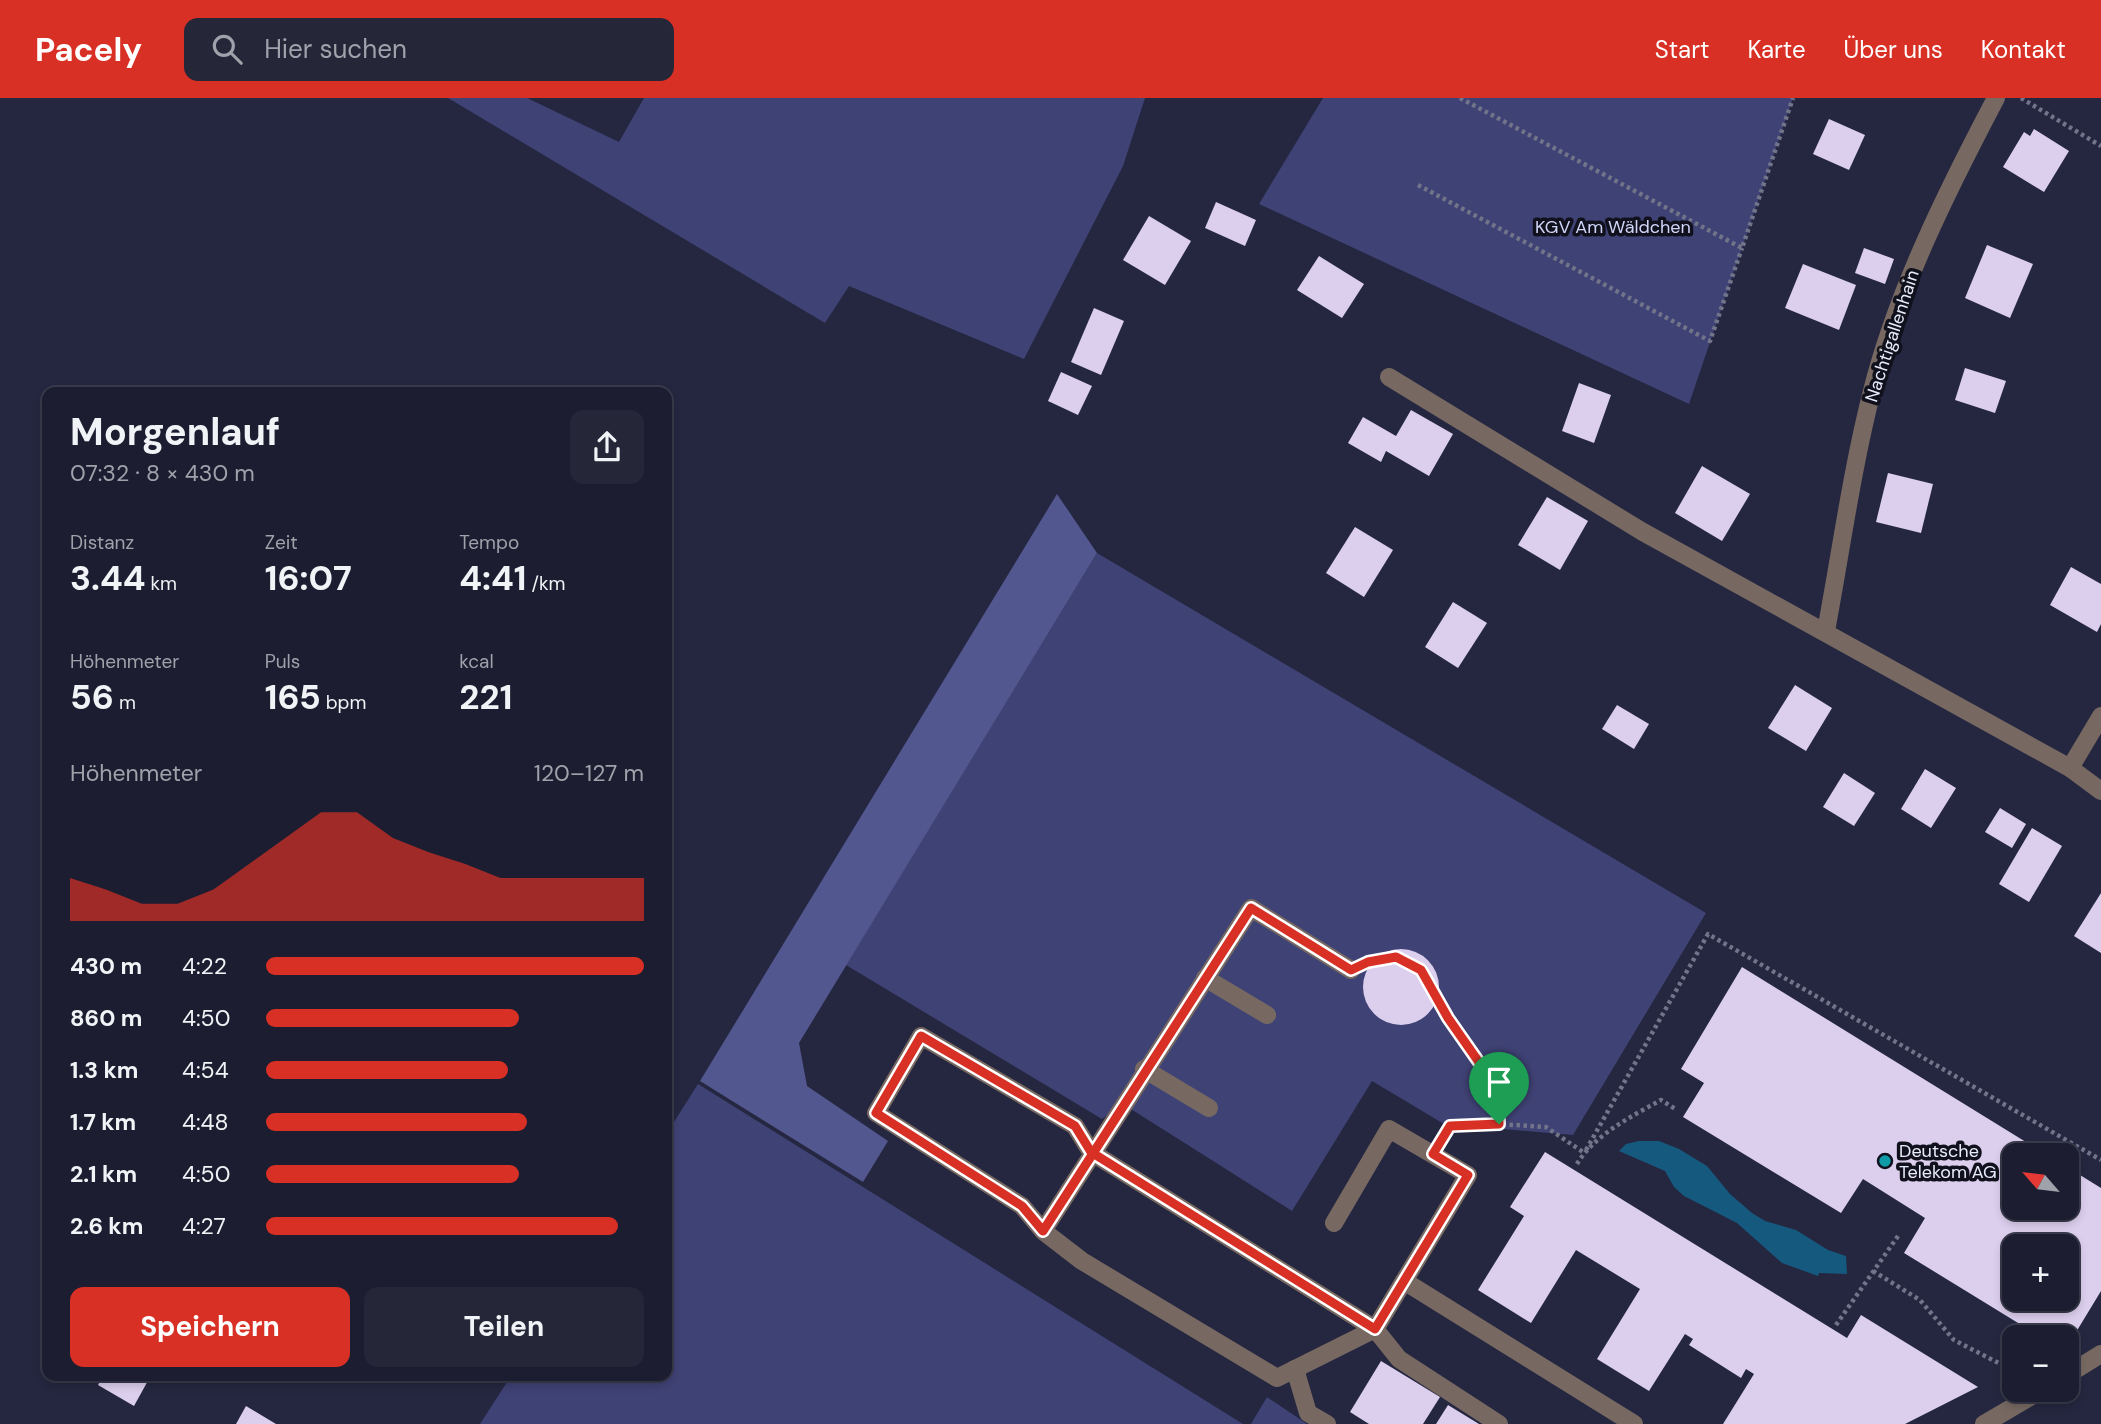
<!DOCTYPE html>
<html lang="de">
<head>
<meta charset="utf-8">
<style>
	body { margin:0; font-family:"DM Sans",sans-serif; background:#252638; color:#f1f3f6; height:100vh; display:flex; flex-direction:column; font-size:26px; white-space:nowrap }
	* { box-sizing:border-box; margin:0 }
	p { font-size:23px; color:#a0a2ab }
	.icon { flex:none; width:38px; height:38px; fill:none; stroke:currentColor; stroke-width:2; stroke-linecap:round; stroke-linejoin:round }
	.map { position:relative; flex:1; overflow:hidden }
	.panel { position:absolute; left:42px; top:289px; width:630px; height:994px; display:flex; flex-direction:column; background:#1c1d30; border-radius:14px; box-shadow:0 4px 10px #0003,0 0 0 2px #3a3b4c }
	.panel>* { flex:none }
	.needle { width:46px; rotate:298deg }
	.buttons { position:absolute; left:2002px; top:1045px; display:grid; gap:14px }
	.buttons a { display:grid; place-items:center; width:77px; height:77px; border-radius:14px; background:#1c1d30; box-shadow:0 4px 10px #0003,0 0 0 2px #3a3b4c; font-size:35px }
	.pin { position:absolute; display:grid; place-items:center; width:60px; height:60px; color:#fff; margin:-72px -30px; border-radius:50% 50% 50% 0; rotate:-45deg; box-shadow:0 0 7px #0007 }
	.pin .icon { rotate:45deg }
	.round { display:grid; place-items:center; flex:none; width:74px; height:74px; border-radius:14px; background:#252638 }
	.overview { display:flex; align-items:center; justify-content:space-between; height:119px; padding:0 28px }
	h1 { font-size:38px; font-weight:700; line-height:52px }
	.metrics { display:grid; grid-template-columns:repeat(3,1fr); gap:10px; height:119px; padding:7px 28px }
	.metrics div { display:grid; align-content:center }
	.metrics b { font-size:35px; font-weight:700 }
	.metrics small { font-size:19px; font-weight:400 }
	.metrics p { font-size:19px }
	.chart { height:196px; padding:14px 28px }
	.chart p { display:flex; justify-content:space-between }
	.chart svg { width:100%; height:126px; margin-top:7px; fill:#d93025; opacity:.7 }
	.cta { display:flex; gap:14px; margin-top:auto; padding:14px 28px }
	.cta a { flex:1; height:80px; border-radius:14px; background:#d93025; color:#fff; font-size:28px; font-weight:700; line-height:80px; text-align:center }
	.cta a+a { background:#252638; color:#f1f3f6 }
	ul { padding:0 28px; list-style:none; font-size:23px }
	li { display:grid; grid-template-columns:112px 84px 1fr; align-items:center; height:52px }
	li i { height:18px; border-radius:9px; background:#d93025 }
	header { display:flex; align-items:center; gap:42px; box-sizing:border-box; height:98px; padding:0 35px; background:#d93025; color:#fff }
	header strong { font-size:33px }
	nav { display:flex; gap:38px; margin-inline-start:auto; font-size:24px }
	.search { width:490px; height:63px; background:#252638; display:flex; align-items:center; gap:18px; box-sizing:border-box; padding:0 24px; border-radius:14px; color:#a0a2ab; font-size:26px }
	.map>svg:first-child { display:block }
	.green { fill:#3f4274 }
	.forest { fill:#53578f }
	.water { fill:#16597f }
	.building { fill:#dccfee; fill-rule:evenodd }
	.lines { fill:none; stroke-linecap:round; stroke-linejoin:round }
	.path { stroke:#72748a; stroke-width:4.5; stroke-dasharray:3.5 3.5; stroke-linecap:butt }
	.minor { stroke:#776962; stroke-width:18 }
	.route-casing { stroke:#fff; stroke-width:14 }
	.route { stroke:#d93025; stroke-width:9 }
	.culture-dot { fill:#0f9aa8; stroke:#10111c; stroke-width:2.5 }
	.labels { text-anchor:middle; dominant-baseline:central; stroke-width:7; stroke-linejoin:round; paint-order:stroke }
	.park-label { font-size:18px; fill:#d1d6f9; stroke:#10111c }
	.street-label { font-size:18px; fill:#e8ebfb; stroke:#10111c }
	.poi-label { font-size:18px; fill:#e8ebfb; stroke:#10111c; text-anchor:start }
</style>
</head>
<body>
<header>
<strong>Pacely</strong>
<div class="search"><svg class="icon" aria-label="search" viewBox="0 0 24 24"><circle cx="10" cy="10" r="6"/><path d="M15 15l6 6"/></svg>Hier suchen</div>
<nav><a>Start</a><a>Karte</a><a>Über uns</a><a>Kontakt</a></nav>
</header>
<div class="map">
<svg width="2101" height="1326" viewBox="0 0 2101 1326">
	<rect width="100%" height="100%" fill="#252740"/>
	<g class="green">
		<path d="M 448,0 L 527,0 L 619,44 L 644,0 L 1145,0 L 1123,68 L 1024,261 L 849,188 L 825,225 Z"/>
		<path d="M 1323,0 L 1793,0 L 1689,306 L 1259,106 Z"/>
		<path d="M 1097,455 L 1706,815 L 1573,1037 L 1444,1026 L 1372,983 L 1292,1113 L 1123,1006 L 1102,1021 L 846,867 Z"/>
		<path d="M 698,986 L 1243,1326 L 480,1326 L 511,1278 L 667,1278 L 667,1035 Z"/>
		<path d="M 1267,1299 L 1307,1326 L 1251,1326 Z"/>
	</g>
	<path class="forest" d="M 1057,396 L 1097,455 L 799,945 L 807,988 L 888,1043 L 863,1084 L 700,983 Z"/>
	<path class="water" d="M 1639,1043 L 1659,1043 L 1679,1051 L 1707,1068 L 1730,1096 L 1752,1115 L 1765,1123 L 1796,1132 L 1828,1152 L 1846,1158 L 1847,1176 L 1819,1175 L 1818,1178 L 1782,1165 L 1737,1125 L 1684,1098 L 1674,1089 L 1665,1073 L 1619,1053 L 1626,1046 Z"/>
	<g class="building">
		<path d="M 1829,21 L 1865,37 L 1849,72 L 1813,56 Z"/>
		<path d="M 2034,31 L 2069,53 L 2044,94 L 2003,69 L 2024,34 L 2030,38 Z"/>
		<path d="M 1216,104 L 1256,122 L 1245,148 L 1205,130 Z"/>
		<path d="M 1149,118 L 1191,143 L 1165,187 L 1123,162 Z"/>
		<path d="M 1987,147 L 2033,166 L 2010,220 L 1965,200 Z"/>
		<path d="M 1864,150 L 1894,161 L 1885,186 L 1855,175 Z"/>
		<path d="M 1319,158 L 1364,186 L 1342,220 L 1297,192 Z"/>
		<path d="M 1803,166 L 1856,187 L 1839,232 L 1785,210 Z"/>
		<path d="M 1094,210 L 1124,223 L 1101,277 L 1071,264 Z"/>
		<path d="M 1965,270 L 2006,283 L 1995,315 L 1955,302 Z"/>
		<path d="M 1061,274 L 1092,288 L 1078,317 L 1048,303 Z"/>
		<path d="M 1579,285 L 1611,297 L 1594,345 L 1562,333 Z"/>
		<path d="M 1411,312 L 1453,336 L 1429,378 L 1386,353 L 1381,364 L 1348,345 L 1363,319 L 1396,338 Z"/>
		<path d="M 1702,368 L 1750,396 L 1722,443 L 1675,415 Z"/>
		<path d="M 1888,375 L 1933,386 L 1921,435 L 1876,424 Z"/>
		<path d="M 1547,399 L 1588,423 L 1560,472 L 1518,447 Z"/>
		<path d="M 1355,429 L 1393,452 L 1364,499 L 1326,475 Z"/>
		<path d="M 2071,469 L 2101,486 L 2101,526 L 2097,534 L 2050,507 Z"/>
		<path d="M 1453,504 L 1487,525 L 1458,570 L 1425,549 Z"/>
		<path d="M 1795,587 L 1832,610 L 1806,653 L 1768,630 Z"/>
		<path d="M 1617,607 L 1649,626 L 1634,651 L 1602,631 Z"/>
		<path d="M 1925,671 L 1956,690 L 1931,730 L 1901,711 Z"/>
		<path d="M 1844,675 L 1875,695 L 1854,728 L 1823,709 Z"/>
		<path d="M 2000,710 L 2026,726 L 2012,750 L 1985,734 Z"/>
		<path d="M 2032,730 L 2062,748 L 2029,804 L 1999,786 Z"/>
		<path d="M 2101,795 L 2101,855 L 2074,838 Z"/>
		<circle cx="1401" cy="889" r="38"/>
		<path d="M 1742,869 L 2047,1057 L 2014,1057 L 2014,1110 L 2067,1110 L 2067,1069 L 2101,1090 L 2101,1193 L 2067,1249 L 2067,1239 L 2041,1239 L 1904,1155 L 1925,1120 L 1863,1081 L 1841,1115 L 1683,1019 L 1704,985 L 1681,971 ZM 2014,1148 L 2067,1148 L 2067,1200 L 2014,1200 Z"/>
		<path d="M 1545,1054 L 1847,1240 L 1861,1217 L 1978,1289 L 1905,1326 L 1723,1326 L 1754,1276 L 1746,1271 L 1741,1280 L 1689,1247 L 1693,1241 L 1685,1236 L 1649,1293 L 1597,1261 L 1640,1191 L 1576,1152 L 1531,1225 L 1478,1192 L 1524,1118 L 1510,1109 Z"/>
		<path d="M 1381,1263 L 1440,1299 L 1423,1326 L 1369,1326 L 1350,1314 Z"/>
		<path d="M 103,1278 L 147,1278 L 150,1279 L 134,1308 L 98,1287 Z"/>
		<path d="M 1448,1307 L 1479,1326 L 1436,1326 Z"/>
		<path d="M 246,1308 L 276,1326 L 236,1326 Z"/>
	</g>
	<g class="lines">
		<g class="path">
			<path d="M 1460,0 L 1742,150 L 1793,0"/>
			<path d="M 2021,0 L 2101,48"/>
			<path d="M 1418,87 L 1710,243 L 1742,150"/>
			<path d="M 1371,863 C 1388,860 1408,858 1421,873 C 1430,883 1435,900 1442,911 C 1466,950 1498,978 1499,1026 L 1546,1029 L 1583,1054"/>
			<path d="M 1445,1037 L 1450,1029 L 1499,1026"/>
			<path d="M 1586,1052 L 1708,836 L 2101,1062"/>
			<path d="M 1577,1066 C 1594,1037 1632,1018 1661,1002 L 1677,1012"/>
			<path d="M 1873,1173 L 1920,1202 L 1954,1242 L 2014,1273"/>
			<path d="M 1836,1227 L 1898,1138"/>
		</g>
		<g class="minor">
			<path d="M 1389,279 L 1643,434 L 2070,670 L 2101,693"/>
			<path d="M 1826,533 C 1841,453 1852,371 1872,293 C 1897,193 1948,91 1996,0"/>
			<path d="M 2070,670 L 2101,618"/>
			<path d="M 1205,880 L 1267,917"/>
			<path d="M 1144,971 L 1209,1010"/>
			<path d="M 1334,1125 L 1389,1031 L 1468,1077 L 1375,1231 L 1277,1280 L 1082,1163 L 1043,1133 L 1022,1108 L 876,1015 L 921,938 L 1075,1028 L 1091,1054 L 1375,1231 L 1399,1261 L 1499,1326"/>
			<path d="M 1043,1133 L 1251,810 L 1351,872"/>
			<path d="M 1404,1183 L 1634,1326"/>
			<path d="M 1295,1271 L 1308,1315 L 1327,1326"/>
			<path d="M 2067,1277 L 2101,1256"/>
			<path d="M 1984,1326 L 2042,1292"/>
		</g>
	</g>
	<g class="lines">
		<defs>
			<path id="route" d="M 1499,1026 L 1450,1028 L 1433,1056 L 1468,1077 L 1375,1231 L 1091,1054 L 1075,1028 L 921,938 L 876,1015 L 1022,1108 L 1043,1133 L 1251,810 L 1351,872 L 1368,864 L 1396,859 L 1421,872 L 1448,920 L 1483,970 L 1498,1004 L 1499,1026"/>
		</defs>
		<use href="#route" class="route-casing"/>
		<use href="#route" class="route"/>
	</g>
	<circle class="culture-dot" cx="1885" cy="1063" r="7"/>
	<g class="labels">
		<g class="park-label">
			<text x="1613" y="129">KGV Am Wäldchen</text>
		</g>
		<g class="street-label">
			<text transform="translate(1892 238) rotate(-72)">Nachtigallenhain</text>
		</g>
		<g class="poi-label">
			<text x="1899" y="1053">Deutsche<tspan x="1899" dy="21">Telekom AG</tspan></text>
		</g>
	</g>
</svg>
<div class="buttons">
<a><svg class="needle" viewBox="-14 -14 28 28"><path d="M0-13l5 13h-10z" fill="#e53935"/><path d="M0 13l5-13h-10z" fill="#a0a2ab"/></svg></a>
<a>+</a>
<a>−</a>
</div>
<div class="pin" style="left:1499px;top:1026px;background:#1e9e55"><svg class="icon" aria-label="arrive" viewBox="0 0 24 24"><path d="M6 21V4h12l-3 4 3 4H6"/></svg></div>
<section class="panel">
<div class="overview"><div><h1>Morgenlauf</h1><p>07:32 · 8 × 430 m</p></div><a class="round"><svg class="icon" aria-label="share" viewBox="0 0 24 24"><path d="M12 15V3M7 8l5-5 5 5M5 13v7h14v-7"/></svg></a></div>
<div class="metrics">
<div><p>Distanz</p><b>3.44<small> km</small></b></div>
<div><p>Zeit</p><b>16:07</b></div>
<div><p>Tempo</p><b>4:41<small> /km</small></b></div>
</div>
<div class="metrics">
<div><p>Höhenmeter</p><b>56<small> m</small></b></div>
<div><p>Puls</p><b>165<small> bpm</small></b></div>
<div><p>kcal</p><b>221</b></div>
</div>
<div class="chart"><p><span>Höhenmeter</span>120–127 m</p>
<svg viewBox="0 0 160 44" preserveAspectRatio="none"><path d="M0 44V29L10 33L20 38L30 38L40 33L50 24L60 15L70 6L80 6L90 15L100 20L110 24L120 29L130 29L140 29L150 29L160 29V44z"/></svg>
</div>
<ul>
<li><b>430 m</b>4:22<i style="width:100%"></i></li>
<li><b>860 m</b>4:50<i style="width:67%"></i></li>
<li><b>1.3 km</b>4:54<i style="width:64%"></i></li>
<li><b>1.7 km</b>4:48<i style="width:69%"></i></li>
<li><b>2.1 km</b>4:50<i style="width:67%"></i></li>
<li><b>2.6 km</b>4:27<i style="width:93%"></i></li>
</ul>
<div class="cta"><a>Speichern</a><a>Teilen</a></div>
</section>
</div>
</body>
</html>
